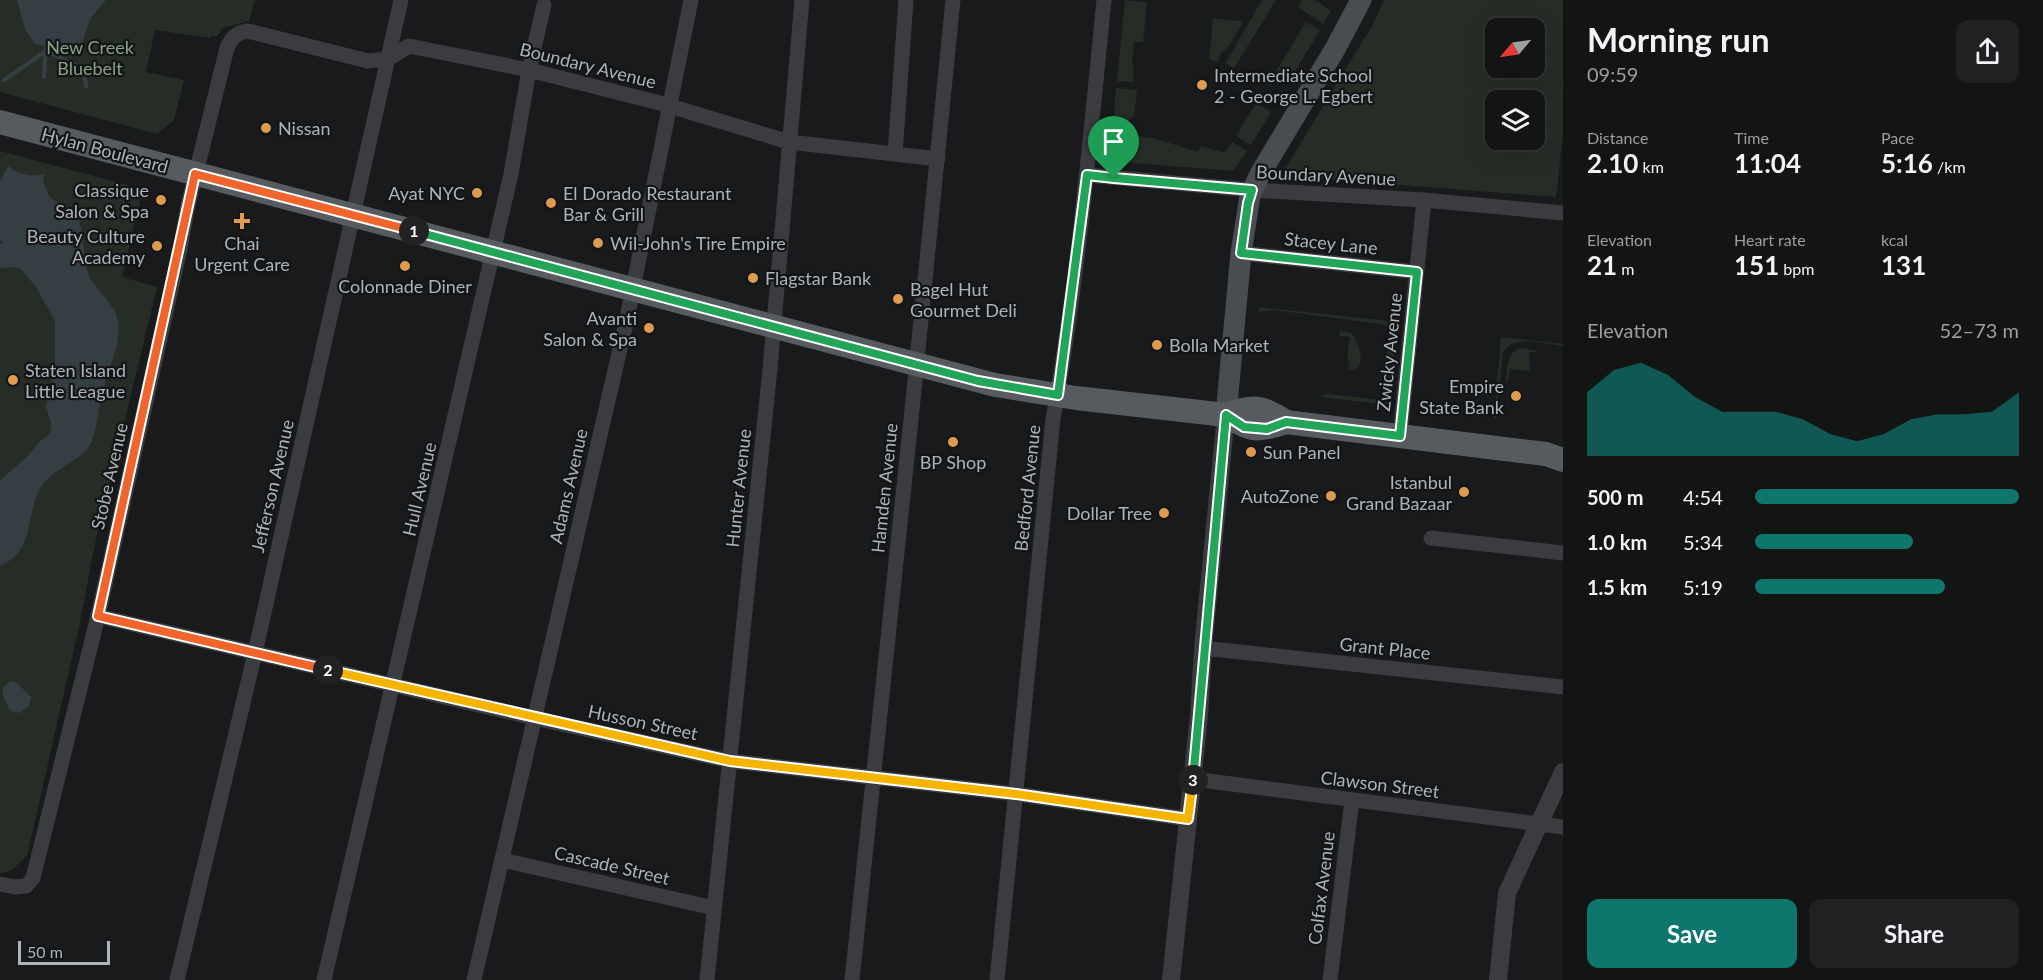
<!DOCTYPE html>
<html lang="en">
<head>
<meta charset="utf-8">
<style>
	body { margin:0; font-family:Lato,sans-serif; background:#202122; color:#f1f3f6; height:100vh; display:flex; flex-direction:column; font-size:22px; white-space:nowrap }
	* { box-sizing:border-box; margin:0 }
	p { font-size:20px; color:#9d9ea0 }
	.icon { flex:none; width:33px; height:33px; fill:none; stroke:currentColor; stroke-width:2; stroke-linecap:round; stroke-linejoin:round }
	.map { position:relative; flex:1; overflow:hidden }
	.details { display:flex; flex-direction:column; background:#131414; width:480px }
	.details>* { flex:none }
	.needle { width:39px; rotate:241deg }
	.buttons { position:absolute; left:1485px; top:18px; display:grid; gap:12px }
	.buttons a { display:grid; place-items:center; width:60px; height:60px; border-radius:12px; background:#131414; box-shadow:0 6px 24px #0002,0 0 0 2px #323334; font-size:30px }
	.scale { position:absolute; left:18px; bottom:15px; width:92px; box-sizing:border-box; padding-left:6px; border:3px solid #adb3b9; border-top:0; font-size:16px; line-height:21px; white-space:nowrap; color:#adb3b9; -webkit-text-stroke:4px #141516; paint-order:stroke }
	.pin { position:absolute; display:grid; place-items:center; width:51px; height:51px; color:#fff; margin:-62px -26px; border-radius:50% 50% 50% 0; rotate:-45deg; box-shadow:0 0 6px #0007 }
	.pin .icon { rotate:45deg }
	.km { position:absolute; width:30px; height:30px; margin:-15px; border-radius:50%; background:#222; color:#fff; font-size:16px; line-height:30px; text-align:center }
	.round { display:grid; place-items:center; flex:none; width:63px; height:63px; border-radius:12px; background:#202122 }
	.headline { display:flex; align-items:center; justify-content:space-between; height:102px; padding:0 24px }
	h1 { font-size:33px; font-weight:700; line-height:45px }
	.metrics { display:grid; grid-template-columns:repeat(3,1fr); gap:9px; height:102px; padding:6px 24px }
	.metrics div { display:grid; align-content:center }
	.metrics b { font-size:26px; font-weight:700 }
	.metrics small { font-size:16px; font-weight:400 }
	.metrics p { font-size:16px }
	.chart { height:168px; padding:12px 24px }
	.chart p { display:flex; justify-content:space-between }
	.chart svg { width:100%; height:108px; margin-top:6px; fill:#0f766e; opacity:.7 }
	.primary-button { display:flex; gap:12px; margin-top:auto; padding:12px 24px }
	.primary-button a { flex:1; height:69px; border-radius:12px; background:#0f766e; color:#fff; font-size:24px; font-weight:700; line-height:69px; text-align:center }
	.primary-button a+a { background:#202122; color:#f1f3f6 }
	ul { padding:0 24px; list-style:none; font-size:20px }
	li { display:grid; grid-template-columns:96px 72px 1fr; align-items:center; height:45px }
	li i { height:15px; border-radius:8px; background:#0f766e }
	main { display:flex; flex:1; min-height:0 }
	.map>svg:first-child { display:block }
	.green { fill:#262d26; fill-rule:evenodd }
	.water { fill:#353e43 }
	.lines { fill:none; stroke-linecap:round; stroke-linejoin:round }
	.stream { stroke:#353e43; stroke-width:4 }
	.minor { stroke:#3b3c40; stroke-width:15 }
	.tertiary { stroke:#3b3c40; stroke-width:18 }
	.secondary { stroke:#494c50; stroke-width:21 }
	.primary { stroke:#575a5f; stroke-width:24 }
	.split-1-casing { stroke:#fff; stroke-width:12 }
	.split-2-casing { stroke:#fff; stroke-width:12 }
	.split-3-casing { stroke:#fff; stroke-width:12 }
	.split-4-casing { stroke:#fff; stroke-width:12 }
	.split-1 { stroke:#22a559; stroke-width:8 }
	.split-2 { stroke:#f0652b; stroke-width:8 }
	.split-3 { stroke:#f5b400; stroke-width:8 }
	.split-4 { stroke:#22a559; stroke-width:8 }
	.poi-dot { fill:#de9a4e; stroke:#141516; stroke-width:2 }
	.labels { text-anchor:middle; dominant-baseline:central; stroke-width:4.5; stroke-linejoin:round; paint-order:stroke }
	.park-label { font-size:18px; fill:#89a287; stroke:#141516 }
	.street-label { font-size:18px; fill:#adb3b9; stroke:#141516 }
	.poi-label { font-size:18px; fill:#adb3b9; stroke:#141516; text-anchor:start }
</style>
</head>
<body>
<main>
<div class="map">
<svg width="1563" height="980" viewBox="0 0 1563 980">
	<rect width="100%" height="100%" fill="#191a1b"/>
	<g class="green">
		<path d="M 0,0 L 255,0 L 249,21 L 223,28 L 217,36 L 211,36 L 210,38 L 155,30 L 146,72 L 184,80 L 174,120 L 157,134 L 0,92 Z"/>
		<path d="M 1125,0 L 1147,2 L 1143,42 L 1134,42 L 1132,64 L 1134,67 L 1133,82 L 1117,81 Z"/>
		<path d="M 1262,0 L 1276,0 L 1234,68 L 1225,64 Z"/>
		<path d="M 1302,0 L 1315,0 L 1331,11 L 1323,24 L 1298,7 Z"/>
		<path d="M 1384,0 L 1563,0 L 1563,134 L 1556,197 L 1286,176 L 1283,172 L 1372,26 ZM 1496,28 L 1534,28 L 1534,68 L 1496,68 ZM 1496,100 L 1534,100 L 1534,140 L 1496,140 Z"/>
		<path d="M 1213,18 L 1240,21 L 1242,24 L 1227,49 L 1221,52 L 1218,62 L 1209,59 Z"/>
		<path d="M 1306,22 L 1320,30 L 1289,81 L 1275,73 Z"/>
		<path d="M 1116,88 L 1137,90 L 1134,116 L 1125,123 L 1113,122 Z"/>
		<path d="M 1256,103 L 1271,112 L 1251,145 L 1236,136 Z"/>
		<path d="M 1111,133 L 1153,138 L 1198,152 L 1201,146 L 1225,153 L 1232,142 L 1247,151 L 1233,171 L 1109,161 Z"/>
		<path d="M 0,151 L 143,189 L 122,277 L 157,287 L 95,544 L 79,627 L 27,856 L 13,869 L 0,874 Z"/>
		<path d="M 1259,307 L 1397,322 L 1389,405 L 1321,397 L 1322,395 L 1327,394 L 1381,400 L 1389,335 L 1386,326 L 1381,324 L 1274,310 L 1259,312 Z"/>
		<path d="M 1340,331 L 1351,333 C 1359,342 1369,371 1349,370 L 1349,361 L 1347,361 L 1350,337 L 1339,336 Z"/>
		<path d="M 1501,337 L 1563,344 L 1563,346 C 1544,344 1514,333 1503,353 L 1496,418 L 1494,418 Z"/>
		<path d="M 1521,348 L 1540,351 L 1529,353 L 1530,371 L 1510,369 L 1508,382 L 1506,381 C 1508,368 1506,352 1521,348 Z"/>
	</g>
	<g class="water">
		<path d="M 17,0 L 106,0 L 90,19 L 79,54 L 35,44 L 25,29 Z"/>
		<path d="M 8,166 C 19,175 32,177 45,174 L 43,181 L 50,198 C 55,202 61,203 66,206 C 89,220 80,251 88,273 C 93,288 110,299 116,314 C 125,339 109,366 103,389 C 98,407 98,426 91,443 C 82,462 48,469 38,492 C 29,512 31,539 15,556 C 12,560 5,563 0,566 L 0,480 L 28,456 L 39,442 L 50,434 L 51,423 L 46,406 L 55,367 L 55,321 L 36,287 L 21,269 L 14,267 L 0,268 L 0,245 L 3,242 L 0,240 L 0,181 Z"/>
		<path d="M 10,681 L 16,682 L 31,697 L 29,706 L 19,713 L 10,711 L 3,696 L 3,688 Z"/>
	</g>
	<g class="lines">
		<g class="stream">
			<path d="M 44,77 L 46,43"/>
			<path d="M 4,80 L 46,51 L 78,66 L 86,82 L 86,87"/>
		</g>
		<g class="minor">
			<path d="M 895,154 L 906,0"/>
			<path d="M 1087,175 L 1252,190 L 1424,200 L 1563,213"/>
			<path d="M 1241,253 L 1417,272"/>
			<path d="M 1400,436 L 1424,200"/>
			<path d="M 1431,538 L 1563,553"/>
			<path d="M 98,616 L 534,718 L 730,761 L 1016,794 L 1188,819"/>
			<path d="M 1203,648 L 1563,687"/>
			<path d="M 1193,779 L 1563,827"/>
			<path d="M 502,860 L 714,908"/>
			<path d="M 0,884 L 15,887 L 26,886 L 33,878 L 98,616 L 180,249 L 188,205 L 227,48 C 231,38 237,32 248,31 L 368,61 L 388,59 L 409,46 L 529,70 L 660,103 L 789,142 L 938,159"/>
			<path d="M 177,980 L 255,653 L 401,0"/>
			<path d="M 324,980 L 511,174 L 529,70 L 544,5"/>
			<path d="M 474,980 L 626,323 L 691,0"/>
			<path d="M 707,980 L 770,369 L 802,0"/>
			<path d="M 852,980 L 912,410 L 953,0"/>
			<path d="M 997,980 L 1053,419 C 1078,280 1090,140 1104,0"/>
			<path d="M 1330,980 L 1352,800"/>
		</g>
		<g class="tertiary">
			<path d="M 1171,980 L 1199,716 L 1203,648 L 1226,415"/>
			<path d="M 1498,980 L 1507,893 L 1563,772"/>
		</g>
		<path class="secondary" d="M 1226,415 L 1241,253 L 1250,196 L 1260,174 L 1335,49 L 1361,0"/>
		<g class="primary">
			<path d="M 0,122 L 995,385 L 1076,398 L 1226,415 C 1250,431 1258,432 1286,422 L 1546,454 L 1563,460"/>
			<path d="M 1226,415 C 1253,405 1262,406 1286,422"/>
		</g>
	</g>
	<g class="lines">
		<defs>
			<path id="split-1" d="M 414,231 L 978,381 L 1058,395 L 1087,175 L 1114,178"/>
			<path id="split-2" d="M 328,670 L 98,616 L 195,174 L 414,231"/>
			<path id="split-3" d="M 328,670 L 730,761 L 1016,794 L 1188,819 L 1193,780"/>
			<path id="split-4" d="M 1114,178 L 1252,190 L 1248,203 L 1241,253 L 1417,272 L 1400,436 L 1286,422 L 1267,429 L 1244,427 L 1226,415 L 1193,780"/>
		</defs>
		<use href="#split-1" class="split-1-casing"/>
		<use href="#split-2" class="split-2-casing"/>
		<use href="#split-3" class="split-3-casing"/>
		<use href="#split-4" class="split-4-casing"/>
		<use href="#split-1" class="split-1"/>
		<use href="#split-2" class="split-2"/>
		<use href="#split-3" class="split-3"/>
		<use href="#split-4" class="split-4"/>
	</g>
	<g class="poi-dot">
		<circle cx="1202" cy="85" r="6"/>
		<circle cx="266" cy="128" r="6"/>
		<circle cx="477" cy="193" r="6"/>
		<circle cx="161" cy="200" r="6"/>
		<circle cx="551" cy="203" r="6"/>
		<path d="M239 212h6v6h6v6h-6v6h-6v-6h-6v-6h6z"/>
		<circle cx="598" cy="243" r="6"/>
		<circle cx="157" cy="246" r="6"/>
		<circle cx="405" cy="266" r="6"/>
		<circle cx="753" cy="278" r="6"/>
		<circle cx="898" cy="299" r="6"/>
		<circle cx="649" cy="328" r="6"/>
		<circle cx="1157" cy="345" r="6"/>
		<circle cx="13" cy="380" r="6"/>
		<circle cx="1516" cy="396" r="6"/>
		<circle cx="953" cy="442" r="6"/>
		<circle cx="1251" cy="452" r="6"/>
		<circle cx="1464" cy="492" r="6"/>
		<circle cx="1331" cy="496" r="6"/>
		<circle cx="1164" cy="513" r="6"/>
	</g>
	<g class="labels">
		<g class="park-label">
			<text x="90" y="47">New Creek<tspan x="90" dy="21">Bluebelt</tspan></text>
		</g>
		<g class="street-label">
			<text transform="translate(588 65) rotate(14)">Boundary Avenue</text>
			<text transform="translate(105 150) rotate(15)">Hylan Boulevard</text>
			<text transform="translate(1326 175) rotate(3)">Boundary Avenue</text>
			<text transform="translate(1331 243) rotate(6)">Stacey Lane</text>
			<text transform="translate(1389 352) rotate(-84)">Zwicky Avenue</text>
			<text transform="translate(109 476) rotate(-77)">Stobe Avenue</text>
			<text transform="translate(272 486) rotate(-77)">Jefferson Avenue</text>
			<text transform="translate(568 486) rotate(-77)">Adams Avenue</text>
			<text transform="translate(738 488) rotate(-84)">Hunter Avenue</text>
			<text transform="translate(884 488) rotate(-84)">Hamden Avenue</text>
			<text transform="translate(1027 488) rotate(-84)">Bedford Avenue</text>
			<text transform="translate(419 489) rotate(-77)">Hull Avenue</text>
			<text transform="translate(1385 648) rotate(6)">Grant Place</text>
			<text transform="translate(643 722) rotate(12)">Husson Street</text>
			<text transform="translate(1380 784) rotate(7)">Clawson Street</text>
			<text transform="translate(612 865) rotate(13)">Cascade Street</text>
			<text transform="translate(1321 888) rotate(-83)">Colfax Avenue</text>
		</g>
		<g class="poi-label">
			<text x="1214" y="75">Intermediate School<tspan x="1214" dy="21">2 - George L. Egbert</tspan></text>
			<text x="278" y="128">Nissan</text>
			<text x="149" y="190" text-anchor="end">Classique<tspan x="149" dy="21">Salon &amp; Spa</tspan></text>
			<text x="465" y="193" text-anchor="end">Ayat NYC</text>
			<text x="563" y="193">El Dorado Restaurant<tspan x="563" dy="21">Bar &amp; Grill</tspan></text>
			<text x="145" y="236" text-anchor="end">Beauty Culture<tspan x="145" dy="21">Academy</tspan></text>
			<text x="242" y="243" text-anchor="middle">Chai<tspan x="242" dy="21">Urgent Care</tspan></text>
			<text x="610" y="243">Wil-John's Tire Empire</text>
			<text x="765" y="278">Flagstar Bank</text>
			<text x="405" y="286" text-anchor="middle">Colonnade Diner</text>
			<text x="910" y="289">Bagel Hut<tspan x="910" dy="21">Gourmet Deli</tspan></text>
			<text x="637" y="318" text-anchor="end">Avanti<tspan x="637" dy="21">Salon &amp; Spa</tspan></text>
			<text x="1169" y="345">Bolla Market</text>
			<text x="25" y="370">Staten Island<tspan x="25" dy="21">Little League</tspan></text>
			<text x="1504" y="386" text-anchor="end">Empire<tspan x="1504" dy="21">State Bank</tspan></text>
			<text x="1263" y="452">Sun Panel</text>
			<text x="953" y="462" text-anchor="middle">BP Shop</text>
			<text x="1452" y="482" text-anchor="end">Istanbul<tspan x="1452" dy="21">Grand Bazaar</tspan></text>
			<text x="1319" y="496" text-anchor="end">AutoZone</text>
			<text x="1152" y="513" text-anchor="end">Dollar Tree</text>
		</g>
	</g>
</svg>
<div class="buttons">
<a><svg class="needle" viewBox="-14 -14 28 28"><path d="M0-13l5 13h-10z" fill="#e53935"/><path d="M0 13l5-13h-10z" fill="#9d9ea0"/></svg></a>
<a><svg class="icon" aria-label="layers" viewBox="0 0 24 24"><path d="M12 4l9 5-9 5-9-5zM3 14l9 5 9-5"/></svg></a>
</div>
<div class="scale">50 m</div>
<div class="pin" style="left:1114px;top:178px;background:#1e9e55"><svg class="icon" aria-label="arrive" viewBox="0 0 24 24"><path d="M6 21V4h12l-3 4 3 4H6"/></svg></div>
<b class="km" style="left:414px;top:231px">1</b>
<b class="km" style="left:328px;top:670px">2</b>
<b class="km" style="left:1193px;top:780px">3</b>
</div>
<section class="details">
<div class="headline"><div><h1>Morning run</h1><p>09:59</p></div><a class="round"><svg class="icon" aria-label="share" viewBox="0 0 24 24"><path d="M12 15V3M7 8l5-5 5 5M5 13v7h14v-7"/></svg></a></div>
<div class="metrics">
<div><p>Distance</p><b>2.10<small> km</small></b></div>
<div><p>Time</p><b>11:04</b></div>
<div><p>Pace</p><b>5:16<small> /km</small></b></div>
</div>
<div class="metrics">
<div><p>Elevation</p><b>21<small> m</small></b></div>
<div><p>Heart rate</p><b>151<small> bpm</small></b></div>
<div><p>kcal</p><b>131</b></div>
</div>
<div class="chart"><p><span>Elevation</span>52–73 m</p>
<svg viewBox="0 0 160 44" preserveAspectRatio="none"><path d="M0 44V18L10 9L20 6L30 11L40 20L50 26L60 26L70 26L80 29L90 35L100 38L110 35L120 29L130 27L140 27L150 26L160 18V44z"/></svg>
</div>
<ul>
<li><b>500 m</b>4:54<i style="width:100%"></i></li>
<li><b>1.0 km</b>5:34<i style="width:60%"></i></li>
<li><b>1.5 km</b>5:19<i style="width:72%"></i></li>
</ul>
<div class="primary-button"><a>Save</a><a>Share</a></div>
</section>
</main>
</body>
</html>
